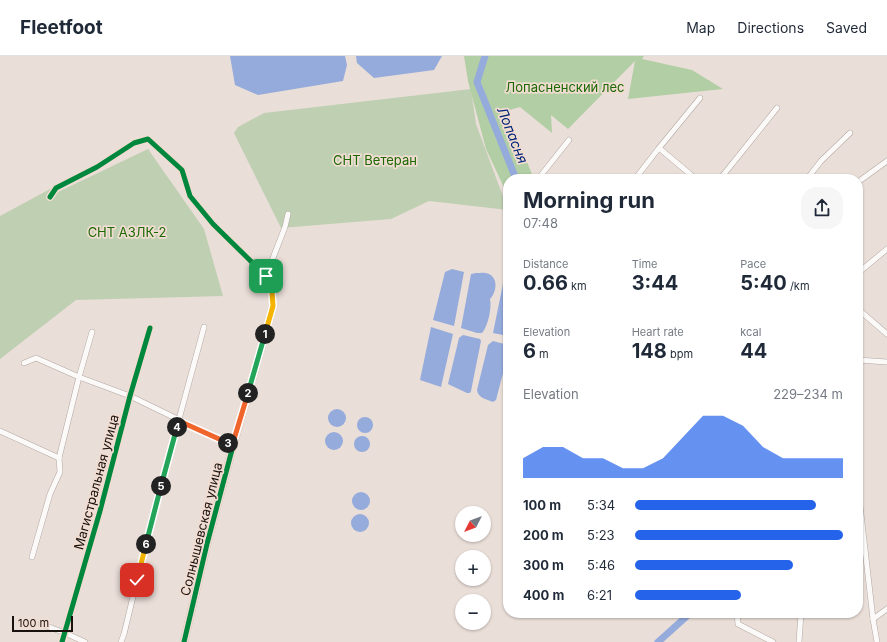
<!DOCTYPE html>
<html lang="en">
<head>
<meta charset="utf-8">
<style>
	body { margin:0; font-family:Inter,sans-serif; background:#f6f6f7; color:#1f2937; height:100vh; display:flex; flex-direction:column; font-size:15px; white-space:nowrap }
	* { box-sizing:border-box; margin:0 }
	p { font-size:13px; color:#747a83 }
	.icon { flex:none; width:22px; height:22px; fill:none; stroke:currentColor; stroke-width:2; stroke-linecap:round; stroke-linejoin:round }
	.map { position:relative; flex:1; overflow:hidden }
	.drawer { position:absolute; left:503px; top:118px; width:360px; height:444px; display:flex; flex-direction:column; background:#fff; border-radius:16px; box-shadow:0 1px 3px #0004 }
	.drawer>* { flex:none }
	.needle { width:26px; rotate:228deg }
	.tools { position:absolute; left:455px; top:450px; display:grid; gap:8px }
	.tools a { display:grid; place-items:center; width:36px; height:36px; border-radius:50%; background:#fff; box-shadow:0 1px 3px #0004; font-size:20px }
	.scale { position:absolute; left:12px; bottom:10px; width:61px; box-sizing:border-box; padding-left:4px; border:2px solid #18110d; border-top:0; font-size:11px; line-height:14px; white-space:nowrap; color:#18110d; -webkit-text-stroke:3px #f1dcd1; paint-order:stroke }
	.pin { position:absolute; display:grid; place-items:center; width:34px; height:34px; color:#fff; margin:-17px; border-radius:8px; box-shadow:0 2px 6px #0006 }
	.km { position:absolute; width:20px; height:20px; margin:-10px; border-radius:50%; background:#222; color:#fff; font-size:11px; line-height:20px; text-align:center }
	.round { display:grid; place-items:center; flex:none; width:42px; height:42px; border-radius:16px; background:#f6f6f7 }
	.overview { display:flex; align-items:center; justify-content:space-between; height:68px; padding:0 20px }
	h1 { font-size:22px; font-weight:700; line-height:30px }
	.figures { display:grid; grid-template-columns:repeat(3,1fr); gap:6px; height:68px; padding:4px 20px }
	.figures div { display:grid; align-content:center }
	.figures b { font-size:20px; font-weight:700 }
	.figures small { font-size:11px; font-weight:400 }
	.figures p { font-size:11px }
	.chart { height:112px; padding:8px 20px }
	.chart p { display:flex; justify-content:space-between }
	.chart svg { width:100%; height:72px; margin-top:4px; fill:#2563eb; opacity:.7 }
	ul { padding:0 20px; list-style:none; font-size:13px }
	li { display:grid; grid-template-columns:64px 48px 1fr; align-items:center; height:30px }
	li i { height:10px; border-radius:5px; background:#2563eb }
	header { display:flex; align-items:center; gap:24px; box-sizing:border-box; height:56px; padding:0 20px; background:#fff; border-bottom:1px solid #e0e1e3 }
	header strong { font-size:19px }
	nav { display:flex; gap:22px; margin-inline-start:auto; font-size:14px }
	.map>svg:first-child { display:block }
	.green { fill:#bfcfb2 }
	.forest { fill:#b2cea4 }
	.water { fill:#94abdc }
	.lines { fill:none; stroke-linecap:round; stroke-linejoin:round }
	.river { stroke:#94abdc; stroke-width:7 }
	.street-casing { stroke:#b1a8a3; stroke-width:6 }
	.secondary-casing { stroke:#b1a8a3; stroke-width:8 }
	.street { stroke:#fcfaf9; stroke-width:5 }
	.secondary { stroke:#fcfaf9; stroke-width:7 }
	.cycleway-casing { stroke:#f1dcd1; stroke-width:8 }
	.cycleway { stroke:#00873e; stroke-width:5 }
	.split-1-casing { stroke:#fff; stroke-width:8 }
	.split-2-casing { stroke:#fff; stroke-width:8 }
	.split-3-casing { stroke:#fff; stroke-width:8 }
	.split-4-casing { stroke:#fff; stroke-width:8 }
	.split-5-casing { stroke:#fff; stroke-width:8 }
	.split-6-casing { stroke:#fff; stroke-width:8 }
	.split-7-casing { stroke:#fff; stroke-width:8 }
	.split-1 { stroke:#f5b400; stroke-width:5 }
	.split-2 { stroke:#22a559; stroke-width:5 }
	.split-3 { stroke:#f0652b; stroke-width:5 }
	.split-4 { stroke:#f0652b; stroke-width:5 }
	.split-5 { stroke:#22a559; stroke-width:5 }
	.split-6 { stroke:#22a559; stroke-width:5 }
	.split-7 { stroke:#f5b400; stroke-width:5 }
	.labels { text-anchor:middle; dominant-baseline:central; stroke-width:3.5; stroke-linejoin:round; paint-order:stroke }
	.park-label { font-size:13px; fill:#1a6903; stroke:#f1dcd1 }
	.street-label { font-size:13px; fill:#18110d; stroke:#f1dcd1 }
	.water-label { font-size:14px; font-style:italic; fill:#012578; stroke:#f1dcd1 }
</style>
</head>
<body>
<header>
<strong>Fleetfoot</strong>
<nav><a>Map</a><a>Directions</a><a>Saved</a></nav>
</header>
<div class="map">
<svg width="887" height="586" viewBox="0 0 887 586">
	<rect width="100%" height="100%" fill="#eaded8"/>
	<g class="green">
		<path d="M 471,33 L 476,68 L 508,154 L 429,145 L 391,163 L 281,172 L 234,77 L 238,71 L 264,57 Z"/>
		<path d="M 148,93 L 204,173 L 223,240 L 76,244 L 0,303 L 0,160 L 52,132 L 56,137 Z"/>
	</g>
	<path class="forest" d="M 464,0 L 644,0 L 642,3 L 692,14 L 723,33 L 628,43 L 635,5 L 568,73 L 551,59 L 552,77 L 520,51 L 506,55 L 534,123 L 508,123 L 508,140 L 486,93 L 468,25 Z"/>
	<g class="water">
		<path d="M 230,0 L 345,0 L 347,9 L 343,25 L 258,39 L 235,29 Z"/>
		<path d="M 356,0 L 442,0 L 434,14 L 374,22 L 357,7 Z"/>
		<path d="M 452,213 L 464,216 L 454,270 L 433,264 L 445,216 Z"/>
		<path d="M 476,217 C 480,217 485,216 489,218 C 499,223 496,237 490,243 C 492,252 488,270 482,277 L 477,277 L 461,272 L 471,218 Z"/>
		<path d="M 508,219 L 508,280 L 493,277 L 504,223 Z"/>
		<path d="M 431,271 L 453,278 L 441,331 L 420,324 Z"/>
		<path d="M 463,279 L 480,283 L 481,285 L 471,335 L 470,337 L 467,337 L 448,328 L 459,282 Z"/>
		<path d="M 493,285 L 508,289 L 508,298 L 496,344 L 493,346 C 486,343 478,342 477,334 L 488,289 Z"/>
		<circle cx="337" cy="362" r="9"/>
		<circle cx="365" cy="369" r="8"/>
		<circle cx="334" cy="385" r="9"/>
		<circle cx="362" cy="388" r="8"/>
		<circle cx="361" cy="445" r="9"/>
		<circle cx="360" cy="467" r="9"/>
	</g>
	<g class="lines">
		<g class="river">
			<path d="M 485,0 L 477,26 L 516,123"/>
			<path d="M 658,586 L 687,560 L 688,557"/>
		</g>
		<defs>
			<g id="street">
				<path d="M 659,92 L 696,123"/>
				<path d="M 538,123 L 569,84"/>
				<path d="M 635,123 L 659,92 L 700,42"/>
				<path d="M 720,123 L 777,52"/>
				<path d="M 807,123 L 821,105 L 850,77"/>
				<path d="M 858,126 L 887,105"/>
				<path d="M 50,141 L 56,132 L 97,111 L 134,87 L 148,83 L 182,114 L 190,140 L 213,168 L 266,220 L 272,236 L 273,250"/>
				<path d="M 858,217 L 887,193"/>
				<path d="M 266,220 L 285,171 L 288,158"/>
				<path d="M 858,253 L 887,278"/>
				<path d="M 858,304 L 887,306"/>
				<path d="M 24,307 L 36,302 L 79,321 L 130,340 L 233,390"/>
				<path d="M 0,375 L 59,402"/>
				<path d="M 858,432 L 873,563 L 877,586"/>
				<path d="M 32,501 L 50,438 L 60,416 L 59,402 L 79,321 L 92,276"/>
				<path d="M 737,557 L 738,568 L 773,586"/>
				<path d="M 873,563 L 887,553"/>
				<path d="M 41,568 L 65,577 L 85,586"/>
				<path d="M 62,586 L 100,455 L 130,340 L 150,272"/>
				<path d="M 121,586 L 124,578 L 150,470 L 204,271"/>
				<path d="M 799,586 L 801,557"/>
			</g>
			<path id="secondary" d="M 184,586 L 207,488 L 233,390 L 273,250"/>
		</defs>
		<use href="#street" class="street-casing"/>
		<use href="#secondary" class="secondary-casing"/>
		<use href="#street" class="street"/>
		<use href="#secondary" class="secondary"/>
		<defs>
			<g id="cycleway">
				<path d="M 50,141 L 56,132 L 97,111 L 134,87 L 148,83 L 182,114 L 190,140 L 213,168 L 266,220 L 272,236 L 273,250 L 233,390 L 207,488 L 184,586"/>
				<path d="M 62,586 L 100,455 L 130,340 L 150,272"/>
			</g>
		</defs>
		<use href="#cycleway" class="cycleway-casing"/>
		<use href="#cycleway" class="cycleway"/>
	</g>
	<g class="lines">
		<defs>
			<path id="split-1" d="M 265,278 L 273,250 L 272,236 L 266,220"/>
			<path id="split-2" d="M 248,337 L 265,278"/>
			<path id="split-3" d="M 228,387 L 232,390 L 248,337"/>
			<path id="split-4" d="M 177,371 L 179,365 L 228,387"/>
			<path id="split-5" d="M 161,430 L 177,371"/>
			<path id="split-6" d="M 146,488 L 161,430"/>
			<path id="split-7" d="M 137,524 L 146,488"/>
		</defs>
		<use href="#split-1" class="split-1-casing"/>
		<use href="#split-2" class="split-2-casing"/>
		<use href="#split-3" class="split-3-casing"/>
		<use href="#split-4" class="split-4-casing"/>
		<use href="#split-5" class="split-5-casing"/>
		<use href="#split-6" class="split-6-casing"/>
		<use href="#split-7" class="split-7-casing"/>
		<use href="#split-1" class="split-1"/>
		<use href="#split-2" class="split-2"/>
		<use href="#split-3" class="split-3"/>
		<use href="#split-4" class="split-4"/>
		<use href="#split-5" class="split-5"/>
		<use href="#split-6" class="split-6"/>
		<use href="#split-7" class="split-7"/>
	</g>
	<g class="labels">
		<g class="park-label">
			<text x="565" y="31">Лопасненский лес</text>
			<text x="375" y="104">СНТ Ветеран</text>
			<text x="127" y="176">СНТ АЗЛК-2</text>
		</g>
		<g class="street-label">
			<text transform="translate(96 426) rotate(-75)">Магистральная улица</text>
			<text transform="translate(201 473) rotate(-76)">Солнышевская улица</text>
		</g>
		<g class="water-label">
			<text transform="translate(513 79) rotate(68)">Лопасня</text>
		</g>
	</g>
</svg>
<div class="tools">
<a><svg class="needle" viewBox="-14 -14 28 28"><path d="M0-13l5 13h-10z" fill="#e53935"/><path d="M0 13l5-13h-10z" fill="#747a83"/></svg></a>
<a>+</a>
<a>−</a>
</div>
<div class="scale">100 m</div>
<div class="pin" style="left:266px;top:220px;background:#1e9e55"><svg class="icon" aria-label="arrive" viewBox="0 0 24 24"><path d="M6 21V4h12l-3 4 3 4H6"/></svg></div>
<div class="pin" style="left:137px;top:524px;background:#d93025"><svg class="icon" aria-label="check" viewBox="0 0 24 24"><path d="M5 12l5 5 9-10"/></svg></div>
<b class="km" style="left:265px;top:278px">1</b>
<b class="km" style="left:248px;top:337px">2</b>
<b class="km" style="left:228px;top:387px">3</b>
<b class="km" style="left:177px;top:371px">4</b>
<b class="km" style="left:161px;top:430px">5</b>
<b class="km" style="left:146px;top:488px">6</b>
<section class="drawer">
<div class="overview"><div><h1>Morning run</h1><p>07:48</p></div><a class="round"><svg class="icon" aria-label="share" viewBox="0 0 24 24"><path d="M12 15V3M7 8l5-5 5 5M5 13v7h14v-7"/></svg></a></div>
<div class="figures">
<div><p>Distance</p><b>0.66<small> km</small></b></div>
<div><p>Time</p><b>3:44</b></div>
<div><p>Pace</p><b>5:40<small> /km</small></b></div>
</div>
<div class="figures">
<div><p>Elevation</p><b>6<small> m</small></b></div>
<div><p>Heart rate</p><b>148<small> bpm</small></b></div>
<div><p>kcal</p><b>44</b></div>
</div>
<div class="chart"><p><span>Elevation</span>229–234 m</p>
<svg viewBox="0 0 160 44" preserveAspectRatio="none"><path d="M0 44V32L10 25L20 25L30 32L40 32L50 38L60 38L70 32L80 19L90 6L100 6L110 12L120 25L130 32L140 32L150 32L160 32V44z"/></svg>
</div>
<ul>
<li><b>100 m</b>5:34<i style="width:87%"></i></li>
<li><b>200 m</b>5:23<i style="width:100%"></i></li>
<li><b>300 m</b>5:46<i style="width:76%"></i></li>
<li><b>400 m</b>6:21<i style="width:51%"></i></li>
</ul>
</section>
</div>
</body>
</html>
